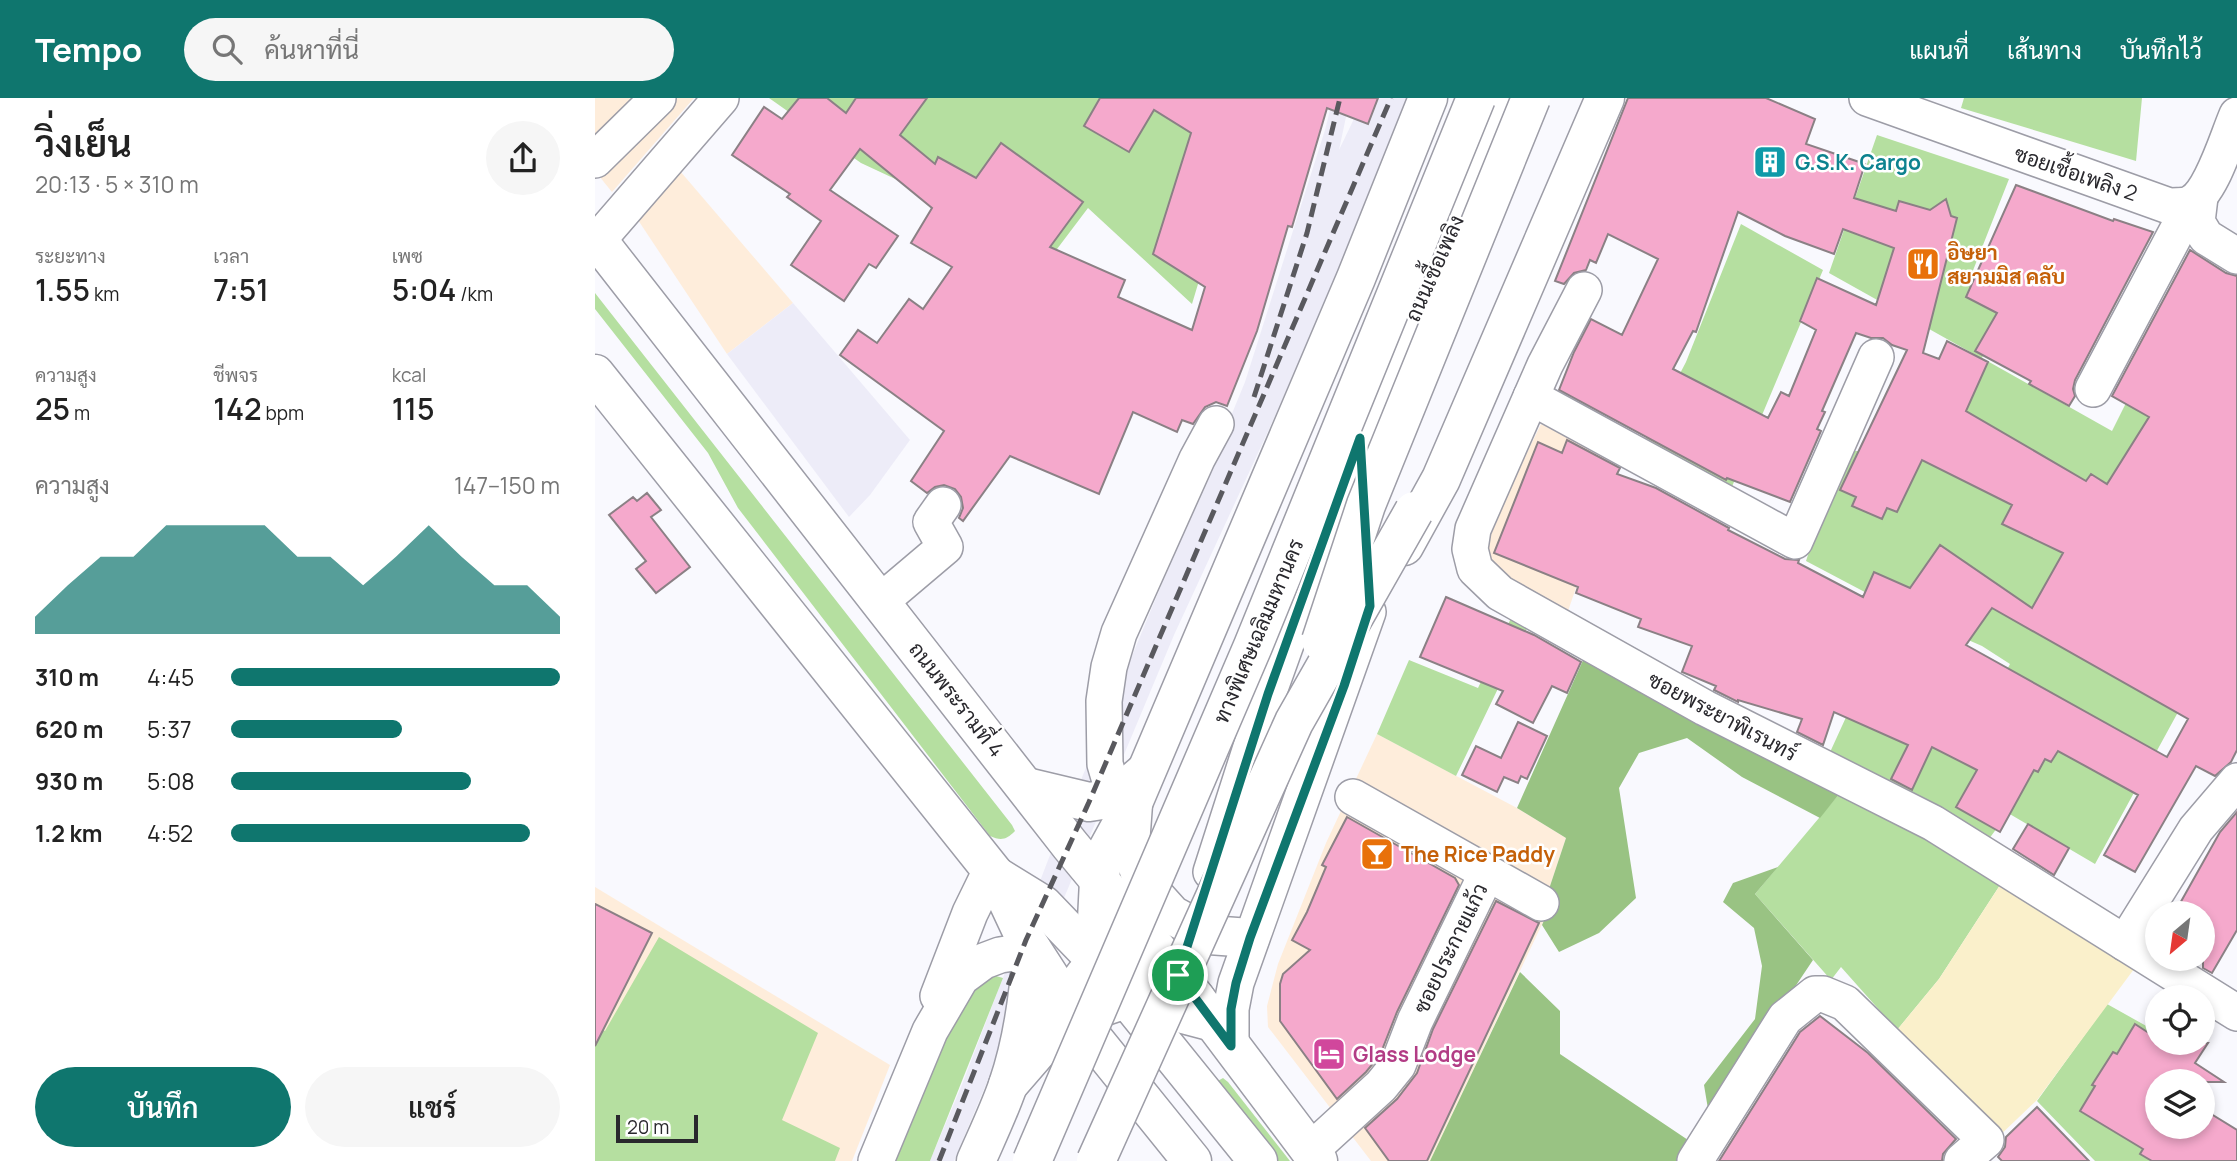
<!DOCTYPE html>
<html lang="th">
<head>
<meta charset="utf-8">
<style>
	body { margin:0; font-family:Manrope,Sarabun,sans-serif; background:#f6f6f6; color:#222; height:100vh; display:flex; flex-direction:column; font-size:26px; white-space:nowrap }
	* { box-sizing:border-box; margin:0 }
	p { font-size:23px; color:#767676 }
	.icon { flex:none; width:38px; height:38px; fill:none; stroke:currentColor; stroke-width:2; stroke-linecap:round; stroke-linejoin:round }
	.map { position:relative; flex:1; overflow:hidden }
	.side { display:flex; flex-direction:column; background:#fff; width:595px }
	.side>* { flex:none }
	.needle { width:46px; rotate:209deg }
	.fabs { position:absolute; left:1550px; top:803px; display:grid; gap:14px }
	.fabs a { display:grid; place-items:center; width:70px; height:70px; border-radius:50%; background:#fff; box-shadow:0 4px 10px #0003; font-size:35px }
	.scale { position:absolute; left:21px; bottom:18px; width:82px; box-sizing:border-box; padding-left:7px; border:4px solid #29282d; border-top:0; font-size:19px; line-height:24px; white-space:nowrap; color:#29282d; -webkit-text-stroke:5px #fff; paint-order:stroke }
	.pin { position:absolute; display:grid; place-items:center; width:60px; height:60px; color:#fff; margin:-30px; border:4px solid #fff; border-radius:50%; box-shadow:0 2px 7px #0007 }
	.round { display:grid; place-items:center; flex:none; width:74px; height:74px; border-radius:37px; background:#f6f6f6 }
	.head { display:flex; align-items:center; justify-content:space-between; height:119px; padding:0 35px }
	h1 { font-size:38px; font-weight:600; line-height:52px }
	.stats { display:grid; grid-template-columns:repeat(3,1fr); gap:10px; height:119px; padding:7px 35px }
	.stats div { display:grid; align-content:center }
	.stats b { font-size:30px; font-weight:600 }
	.stats small { font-size:19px; font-weight:400 }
	.stats p { font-size:19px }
	.chart { height:196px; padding:14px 35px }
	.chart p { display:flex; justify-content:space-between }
	.chart svg { width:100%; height:126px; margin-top:7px; fill:#0f766e; opacity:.7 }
	.cta { display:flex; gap:14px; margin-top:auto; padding:14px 35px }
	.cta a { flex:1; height:80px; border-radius:42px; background:#0f766e; color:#fff; font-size:28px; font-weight:600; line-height:80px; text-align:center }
	.cta a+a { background:#f6f6f6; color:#222 }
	ul { padding:0 35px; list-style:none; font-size:23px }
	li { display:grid; grid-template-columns:112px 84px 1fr; align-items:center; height:52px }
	li i { height:18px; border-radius:9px; background:#0f766e }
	header { display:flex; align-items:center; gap:42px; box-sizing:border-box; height:98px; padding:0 35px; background:#0f766e; color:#fff }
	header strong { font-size:33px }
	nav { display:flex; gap:38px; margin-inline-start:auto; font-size:24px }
	.search { width:490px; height:63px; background:#f6f6f6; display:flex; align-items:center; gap:18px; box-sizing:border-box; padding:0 24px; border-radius:38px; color:#767676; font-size:26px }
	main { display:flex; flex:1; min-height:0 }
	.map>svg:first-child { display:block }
	.commercial { fill:#feeddb }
	.built { fill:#edecf8 }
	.green { fill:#b5dfa0 }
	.forest { fill:#99c383 }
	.sand { fill:#faf0cb }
	.building { fill:#f5a9cc; stroke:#8b8085; stroke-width:2; fill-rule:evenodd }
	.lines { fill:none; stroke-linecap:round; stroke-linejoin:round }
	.minor-casing { stroke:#9d9da7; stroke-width:38 }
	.major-casing { stroke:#9d9da7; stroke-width:41 }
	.highway-casing { stroke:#9d9da7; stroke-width:41 }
	.minor { stroke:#fff; stroke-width:35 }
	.major { stroke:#fff; stroke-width:38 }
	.highway { stroke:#fff; stroke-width:38 }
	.rail { stroke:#59595e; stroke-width:5; stroke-dasharray:14 7; stroke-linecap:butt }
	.highway-bridge-casing { stroke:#9d9da7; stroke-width:41; stroke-linecap:butt }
	.highway-bridge { stroke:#fff; stroke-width:38 }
	.route-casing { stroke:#fff; stroke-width:14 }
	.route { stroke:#0f766e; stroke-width:9 }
	.labels { text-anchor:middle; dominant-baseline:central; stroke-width:5; stroke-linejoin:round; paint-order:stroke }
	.culture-label { font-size:21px; font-weight:bold; fill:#0d838f; stroke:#fff; text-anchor:start }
	.street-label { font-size:21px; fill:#29282d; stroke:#fff }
	.food-label { font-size:21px; font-weight:bold; fill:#c56008; stroke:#fff; text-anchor:start }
	.hotel-label { font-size:21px; font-weight:bold; fill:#b23c85; stroke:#fff; text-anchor:start }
</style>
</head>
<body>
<header>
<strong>Tempo</strong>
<div class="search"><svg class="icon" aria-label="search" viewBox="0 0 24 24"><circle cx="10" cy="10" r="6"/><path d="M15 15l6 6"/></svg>ค้นหาที่นี่</div>
<nav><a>แผนที่</a><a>เส้นทาง</a><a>บันทึกไว้</a></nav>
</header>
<main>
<section class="side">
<div class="head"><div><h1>วิ่งเย็น</h1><p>20:13 · 5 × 310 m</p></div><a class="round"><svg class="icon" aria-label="share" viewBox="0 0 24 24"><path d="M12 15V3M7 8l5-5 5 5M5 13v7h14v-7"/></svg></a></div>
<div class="stats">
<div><p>ระยะทาง</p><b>1.55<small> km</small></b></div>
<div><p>เวลา</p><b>7:51</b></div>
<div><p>เพซ</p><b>5:04<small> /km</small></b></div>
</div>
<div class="stats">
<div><p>ความสูง</p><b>25<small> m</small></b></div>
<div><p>ชีพจร</p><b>142<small> bpm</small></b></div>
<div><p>kcal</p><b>115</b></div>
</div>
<div class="chart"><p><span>ความสูง</span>147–150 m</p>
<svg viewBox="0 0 160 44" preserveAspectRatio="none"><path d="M0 44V38L10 27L20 17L30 17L40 6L50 6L60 6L70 6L80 17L90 17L100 27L110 17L120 6L130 17L140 27L150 27L160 38V44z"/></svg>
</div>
<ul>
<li><b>310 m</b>4:45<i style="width:100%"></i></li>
<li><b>620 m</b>5:37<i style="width:52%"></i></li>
<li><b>930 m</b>5:08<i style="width:73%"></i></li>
<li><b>1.2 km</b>4:52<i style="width:91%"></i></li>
</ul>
<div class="cta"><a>บันทึก</a><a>แชร์</a></div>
</section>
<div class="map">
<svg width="1642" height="1063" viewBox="0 0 1642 1063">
	<rect width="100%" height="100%" fill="#f9f9fe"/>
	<g class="commercial">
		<path d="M 0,0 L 99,0 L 17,94 L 0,73 Z"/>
		<path d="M 85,73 L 198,205 L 132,256 L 43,122 Z"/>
		<path d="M 946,326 L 1023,366 L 970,522 L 906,488 L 883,455 Z"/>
		<path d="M 782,636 L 922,710 L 971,740 L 955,788 L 950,820 L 835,1063 L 776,1063 L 673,929 L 672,908 L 683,866 L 731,745 Z"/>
		<path d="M 0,789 L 295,967 L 257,1063 L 0,1063 Z"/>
	</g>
	<g class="built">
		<path d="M 738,0 L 755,0 L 744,52 L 769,0 L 819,0 L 681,316 L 579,537 L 359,1063 L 335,1063 L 368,984 L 455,757 L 650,284 L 730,32 Z"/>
		<path d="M 198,205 L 315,342 L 275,397 L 254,419 L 132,256 Z"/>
	</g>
	<g class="green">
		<path d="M 174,0 L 652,0 L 633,86 L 597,206 L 493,110 L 459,155 L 266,65 Z"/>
		<path d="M 1369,0 L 1547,0 L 1541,63 L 1366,10 Z"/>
		<path d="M 1282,37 L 1414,81 L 1377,175 L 1415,196 L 1387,260 L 1517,333 L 1533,301 L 1561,319 L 1588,605 L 1500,766 L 1413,715 L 1391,745 L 1231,663 L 1268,582 L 1385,624 L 1415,566 L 1387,548 L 1300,510 L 1211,463 L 1247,353 L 1307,353 L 1352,303 L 1377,255 L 1234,175 Z"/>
		<path d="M 1146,126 L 1228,172 L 1136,391 L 1048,346 L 1091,264 Z"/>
		<path d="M 0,195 L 417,727 L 420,733 C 411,742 406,743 395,738 L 143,410 L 113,355 L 0,211 Z"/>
		<path d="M 917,518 L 933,528 L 861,678 L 782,636 L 814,562 L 883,590 Z"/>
		<path d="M 1245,695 L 1316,729 L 1407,784 L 1344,881 L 1302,932 L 1246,869 L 1236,882 L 1160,796 Z"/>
		<path d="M 64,839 L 223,935 L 187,1022 L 245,1050 L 240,1063 L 0,1063 L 0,928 L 10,933 Z"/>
		<path d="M 387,874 L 408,880 L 335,1063 L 294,1063 L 339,954 Z"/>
		<path d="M 1512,906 L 1562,934 L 1534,989 L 1563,1029 L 1611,1063 L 1500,1063 L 1442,1003 Z"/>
		<path d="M 628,980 L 633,984 L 695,1063 L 680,1063 L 621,984 Z"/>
	</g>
	<g class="forest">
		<path d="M 989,560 L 1245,695 L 1225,720 L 1147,679 L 1092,640 L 1044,655 L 1024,690 L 1041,800 L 1004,835 L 964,854 L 947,827 L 950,820 L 955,788 L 971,740 L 922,710 Z"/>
		<path d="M 1183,769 L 1160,796 L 1218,862 L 1114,1017 L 1109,987 L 1160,921 L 1167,868 L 1159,830 L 1128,804 L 1138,785 Z"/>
		<path d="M 925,874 L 965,913 L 965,956 L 1096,1044 L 1083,1063 L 835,1063 Z"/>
	</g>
	<path class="sand" d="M 1407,784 L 1542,867 L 1442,1002 L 1399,1043 L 1302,932 L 1344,881 Z"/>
	<g class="building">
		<path d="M 204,0 L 232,0 L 251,15 L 261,0 L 332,0 L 305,37 L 340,66 L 343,59 L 381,80 L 406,45 L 488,104 L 455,149 L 530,182 L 523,199 L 597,232 L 610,189 L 558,156 L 596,35 L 559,12 L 534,54 L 489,28 L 505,0 L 783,0 L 773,26 L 732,10 L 697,129 L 693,128 L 662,233 L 632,308 L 621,304 L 610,309 L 598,326 L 587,322 L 582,334 L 538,314 L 504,396 L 415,358 L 368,423 L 364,420 L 368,410 L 366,399 L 360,391 L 349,387 L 340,389 L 332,395 L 316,383 L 349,333 L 245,257 L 263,232 L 282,245 L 314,201 L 328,211 L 357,169 L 316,145 L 337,110 L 265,51 L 235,92 L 303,138 L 281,170 L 274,166 L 249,203 L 196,167 L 226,123 L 192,99 L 195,96 L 137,57 L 169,9 L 187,21 Z"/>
		<path d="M 1033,0 L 1171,0 L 1220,21 L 1211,46 L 1270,66 L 1259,100 L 1301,113 L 1304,103 L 1335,112 L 1351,101 L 1356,118 L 1362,120 L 1328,255 L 1344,261 L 1352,243 L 1393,264 L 1371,313 L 1491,383 L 1496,376 L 1512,386 L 1554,319 L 1517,298 L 1595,152 L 1631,175 L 1642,178 L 1642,652 L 1636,664 L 1620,678 L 1601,668 L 1540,774 L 1509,757 L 1543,697 L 1463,653 L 1456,664 L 1450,661 L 1443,674 L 1439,672 L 1405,734 L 1361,709 L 1382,672 L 1337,649 L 1317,692 L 1296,681 L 1313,647 L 1239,614 L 1228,647 L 1202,634 L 1207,621 L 1143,602 L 1143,604 L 1119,592 L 1121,588 L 1087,574 L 1097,548 L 1043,529 L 1046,521 L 981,495 L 983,489 L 899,455 L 943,344 L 967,355 L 972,342 L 1025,370 L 1022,376 L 1061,390 L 1134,430 L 1133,432 L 1190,461 L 1204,462 L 1203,465 L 1268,499 L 1279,474 L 1315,490 L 1345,447 L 1437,510 L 1468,455 L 1407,426 L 1417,407 L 1327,362 L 1302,414 L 1292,410 L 1287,421 L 1257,408 L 1261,399 L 1245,392 L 1312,252 L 1297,247 L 1288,240 L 1276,240 L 1261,235 L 1227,313 L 1230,314 L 1222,331 L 1226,333 L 1195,404 L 1132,380 L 1131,382 L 964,292 L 979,254 L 996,221 L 1027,237 L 1063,161 L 1013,136 L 1001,165 L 995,162 L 991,172 L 979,175 L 969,186 L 960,183 ZM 1143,114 L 1190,138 L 1239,156 L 1248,131 L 1299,150 L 1281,207 L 1222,180 L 1205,223 L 1221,232 L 1194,298 L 1186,294 L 1173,320 L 1078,271 L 1098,233 L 1101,234 ZM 1397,510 L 1593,621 L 1572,659 L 1371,547 Z"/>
		<path d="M 1421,87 L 1518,123 L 1519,121 L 1558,134 L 1480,282 L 1478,291 L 1480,298 L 1474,308 L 1434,286 L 1436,283 L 1380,253 L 1402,215 L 1371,199 Z"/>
		<path d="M 52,395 L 66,412 L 56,419 L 95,469 L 61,495 L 41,471 L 51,463 L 14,417 L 38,399 L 42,403 Z"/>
		<path d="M 851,499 L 939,537 L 986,564 L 972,595 L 957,588 L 938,625 L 901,606 L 908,593 L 825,559 Z"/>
		<path d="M 923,624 L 952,638 L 932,681 L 926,678 L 923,685 L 909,679 L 902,694 L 867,677 L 881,648 L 906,660 Z"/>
		<path d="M 1642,714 L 1642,832 L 1617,875 L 1608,870 L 1608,816 L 1579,816 L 1625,734 Z"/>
		<path d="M 752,719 L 860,780 L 864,787 L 802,914 L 785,957 L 771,974 L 742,1001 L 685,923 L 685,886 L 688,876 L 715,852 L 697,842 L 712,814 L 731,769 L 727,767 Z"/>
		<path d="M 1433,726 L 1474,750 L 1459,777 L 1418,751 Z"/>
		<path d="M 901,803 L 944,825 L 832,1063 L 794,1063 L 770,1030 L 802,1001 L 822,975 L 838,931 Z"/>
		<path d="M 0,806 L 57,835 L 0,948 Z"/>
		<path d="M 1225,918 L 1273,955 L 1361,1041 L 1348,1056 L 1347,1063 L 1124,1063 L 1205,934 Z"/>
		<path d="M 1540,926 L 1563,941 L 1563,945 L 1613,945 L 1600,965 L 1629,984 L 1563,984 L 1563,1029 L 1608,1029 L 1608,1011 L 1642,1032 L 1642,1063 L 1557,1063 L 1545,1056 L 1548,1051 L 1485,1013 L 1500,988 L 1497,987 L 1518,954 L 1522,956 Z"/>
		<path d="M 1442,1009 L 1494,1063 L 1407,1063 L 1403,1059 L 1410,1049 L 1411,1039 Z"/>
	</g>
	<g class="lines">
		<defs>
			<g id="minor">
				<path d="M 1272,0 L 1574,108 C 1581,107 1589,109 1596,105 C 1617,94 1632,40 1642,17"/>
				<path d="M 0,62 L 63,0"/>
				<path d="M 1605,99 L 1602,124 L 1611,139 L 1642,158"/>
				<path d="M 3,142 L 126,0"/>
				<path d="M 989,192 L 950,267 L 878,431 L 875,451 L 880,471 L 905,495 L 1110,610 L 1338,725 L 1642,915"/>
				<path d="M 1498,291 L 1583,131 L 1593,107"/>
				<path d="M 936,299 L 1200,443 L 1281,259"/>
				<path d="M 285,504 L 350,449 L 336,424 L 348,407"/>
				<path d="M 758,699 L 946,805"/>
				<path d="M 520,700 L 510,666 L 509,603 L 514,569 L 524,535 L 602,361 L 621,326"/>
				<path d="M 616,774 L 673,596 L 765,340 L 913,0"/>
				<path d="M 1530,845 L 1601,731 L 1642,683"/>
				<path d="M 343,898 L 375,815 L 396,772"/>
				<path d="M 636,948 L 636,911 L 641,885 L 773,514"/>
				<path d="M 715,1053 L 786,988 L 803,967 L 820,923 L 892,775"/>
				<path d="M 281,1063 L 335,933 L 366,880 L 389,863 L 405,857 L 437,852"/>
				<path d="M 1100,1063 L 1190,920 L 1220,896 L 1228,896 L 1250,905 L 1391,1042 L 1367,1063"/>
			</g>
			<g id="major">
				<path d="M 0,139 L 475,747 L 583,877 L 723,1063"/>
				<path d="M 0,276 L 401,778 L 431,842 L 480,918 L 597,1063"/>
				<path d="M 401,778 L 448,807 L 500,861 L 663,1063"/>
			</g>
			<g id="highway">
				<path d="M 809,448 L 846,381 L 1010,0"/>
				<path d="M 431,689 L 494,704 L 520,700 L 550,674"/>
				<path d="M 538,706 L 535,747 L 549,786 L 577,817 L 614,837 L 655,840"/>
				<path d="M 500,861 L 504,783 L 508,760 L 538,705 L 761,180 L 833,0"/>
				<path d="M 456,933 L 471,903 L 490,877 L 538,868 L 601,901"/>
				<path d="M 413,987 L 452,942 L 480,918 L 531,901 L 618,924"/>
				<path d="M 381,1063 C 392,1038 404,1013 413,987 C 428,943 434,898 437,852"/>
			</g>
		</defs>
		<use href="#minor" class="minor-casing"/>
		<use href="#major" class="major-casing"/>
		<use href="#highway" class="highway-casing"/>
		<use href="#minor" class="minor"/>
		<use href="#major" class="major"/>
		<use href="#highway" class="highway"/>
		<g class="rail">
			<path d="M 659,299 L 712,135 L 745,0"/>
			<path d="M 344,1063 L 431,842 L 494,704 L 796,0"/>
		</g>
		<defs>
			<g id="highway-bridge">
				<path d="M 726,543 L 771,407 L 936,0"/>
				<path d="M 437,1063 L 658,548 L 881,0"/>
				<path d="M 501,1063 L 699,624 L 819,413"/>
			</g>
		</defs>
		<use href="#highway-bridge" class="highway-bridge-casing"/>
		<use href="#highway-bridge" class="highway-bridge"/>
	</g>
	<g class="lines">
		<defs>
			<path id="route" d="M 765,340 L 775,508 L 749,588 L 655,840 L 641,885 L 636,911 L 636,948 L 583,877 L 673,596 Z"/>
		</defs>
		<use href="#route" class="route-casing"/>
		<use href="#route" class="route"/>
	</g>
	<defs>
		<symbol id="building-square" viewBox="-11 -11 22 22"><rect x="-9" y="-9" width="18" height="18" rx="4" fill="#0f9aa8" stroke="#fff"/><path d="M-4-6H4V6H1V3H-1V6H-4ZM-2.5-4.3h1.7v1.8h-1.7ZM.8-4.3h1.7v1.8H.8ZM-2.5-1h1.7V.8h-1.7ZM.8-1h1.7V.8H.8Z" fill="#fff"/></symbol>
		<symbol id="restaurant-square" viewBox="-11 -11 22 22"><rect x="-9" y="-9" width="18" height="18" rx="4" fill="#e8710a" stroke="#fff"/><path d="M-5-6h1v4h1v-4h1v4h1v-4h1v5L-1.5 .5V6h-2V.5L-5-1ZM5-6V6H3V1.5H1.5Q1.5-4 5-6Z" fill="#fff"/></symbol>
		<symbol id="bar-square" viewBox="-11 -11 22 22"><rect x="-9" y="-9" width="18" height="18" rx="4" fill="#e8710a" stroke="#fff"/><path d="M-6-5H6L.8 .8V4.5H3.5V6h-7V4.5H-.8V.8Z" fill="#fff"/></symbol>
		<symbol id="hotel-square" viewBox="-11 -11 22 22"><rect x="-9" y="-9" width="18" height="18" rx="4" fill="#d1479c" stroke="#fff"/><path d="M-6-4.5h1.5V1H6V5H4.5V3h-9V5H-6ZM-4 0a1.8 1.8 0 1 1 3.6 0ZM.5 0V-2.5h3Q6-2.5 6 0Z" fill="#fff"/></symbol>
	</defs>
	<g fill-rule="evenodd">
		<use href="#building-square" x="1156" y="45" width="38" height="38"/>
		<use href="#restaurant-square" x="1309" y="147" width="38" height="38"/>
		<use href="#bar-square" x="763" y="737" width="38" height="38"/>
		<use href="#hotel-square" x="715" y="937" width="38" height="38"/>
	</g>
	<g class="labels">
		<g class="culture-label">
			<text x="1200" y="64">G.S.K. Cargo</text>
		</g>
		<g class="street-label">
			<text transform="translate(1481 75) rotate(19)">ซอยเชื้อเพลิง 2</text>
			<text transform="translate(839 170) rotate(-66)">ถนนเชื้อเพลิง</text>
			<text transform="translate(663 533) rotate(-67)">ทางพิเศษเฉลิมมหานคร</text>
			<text transform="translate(362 601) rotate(52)">ถนนพระรามที่ 4</text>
			<text transform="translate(1128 618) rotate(28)">ซอยพระยาพิเรนทร์</text>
			<text transform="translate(855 850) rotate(-64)">ซอยประกายแก้ว</text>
		</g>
		<g class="food-label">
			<text x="1352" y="154">อิษยา<tspan x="1352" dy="24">สยามมิส คลับ</tspan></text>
			<text x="806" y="756">The Rice Paddy</text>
		</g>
		<g class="hotel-label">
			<text x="758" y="956">Glass Lodge</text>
		</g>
	</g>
</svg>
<div class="fabs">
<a><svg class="needle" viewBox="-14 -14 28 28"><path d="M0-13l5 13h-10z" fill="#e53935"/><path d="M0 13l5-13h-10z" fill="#767676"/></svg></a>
<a><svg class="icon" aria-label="locate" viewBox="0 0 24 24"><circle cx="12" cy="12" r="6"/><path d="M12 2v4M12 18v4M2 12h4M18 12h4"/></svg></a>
<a><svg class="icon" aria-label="layers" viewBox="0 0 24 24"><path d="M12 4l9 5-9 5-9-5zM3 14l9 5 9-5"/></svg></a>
</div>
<div class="scale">20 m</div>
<div class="pin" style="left:583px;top:877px;background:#1e9e55"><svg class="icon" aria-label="arrive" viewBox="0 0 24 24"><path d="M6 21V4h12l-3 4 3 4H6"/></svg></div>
</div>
</main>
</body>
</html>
